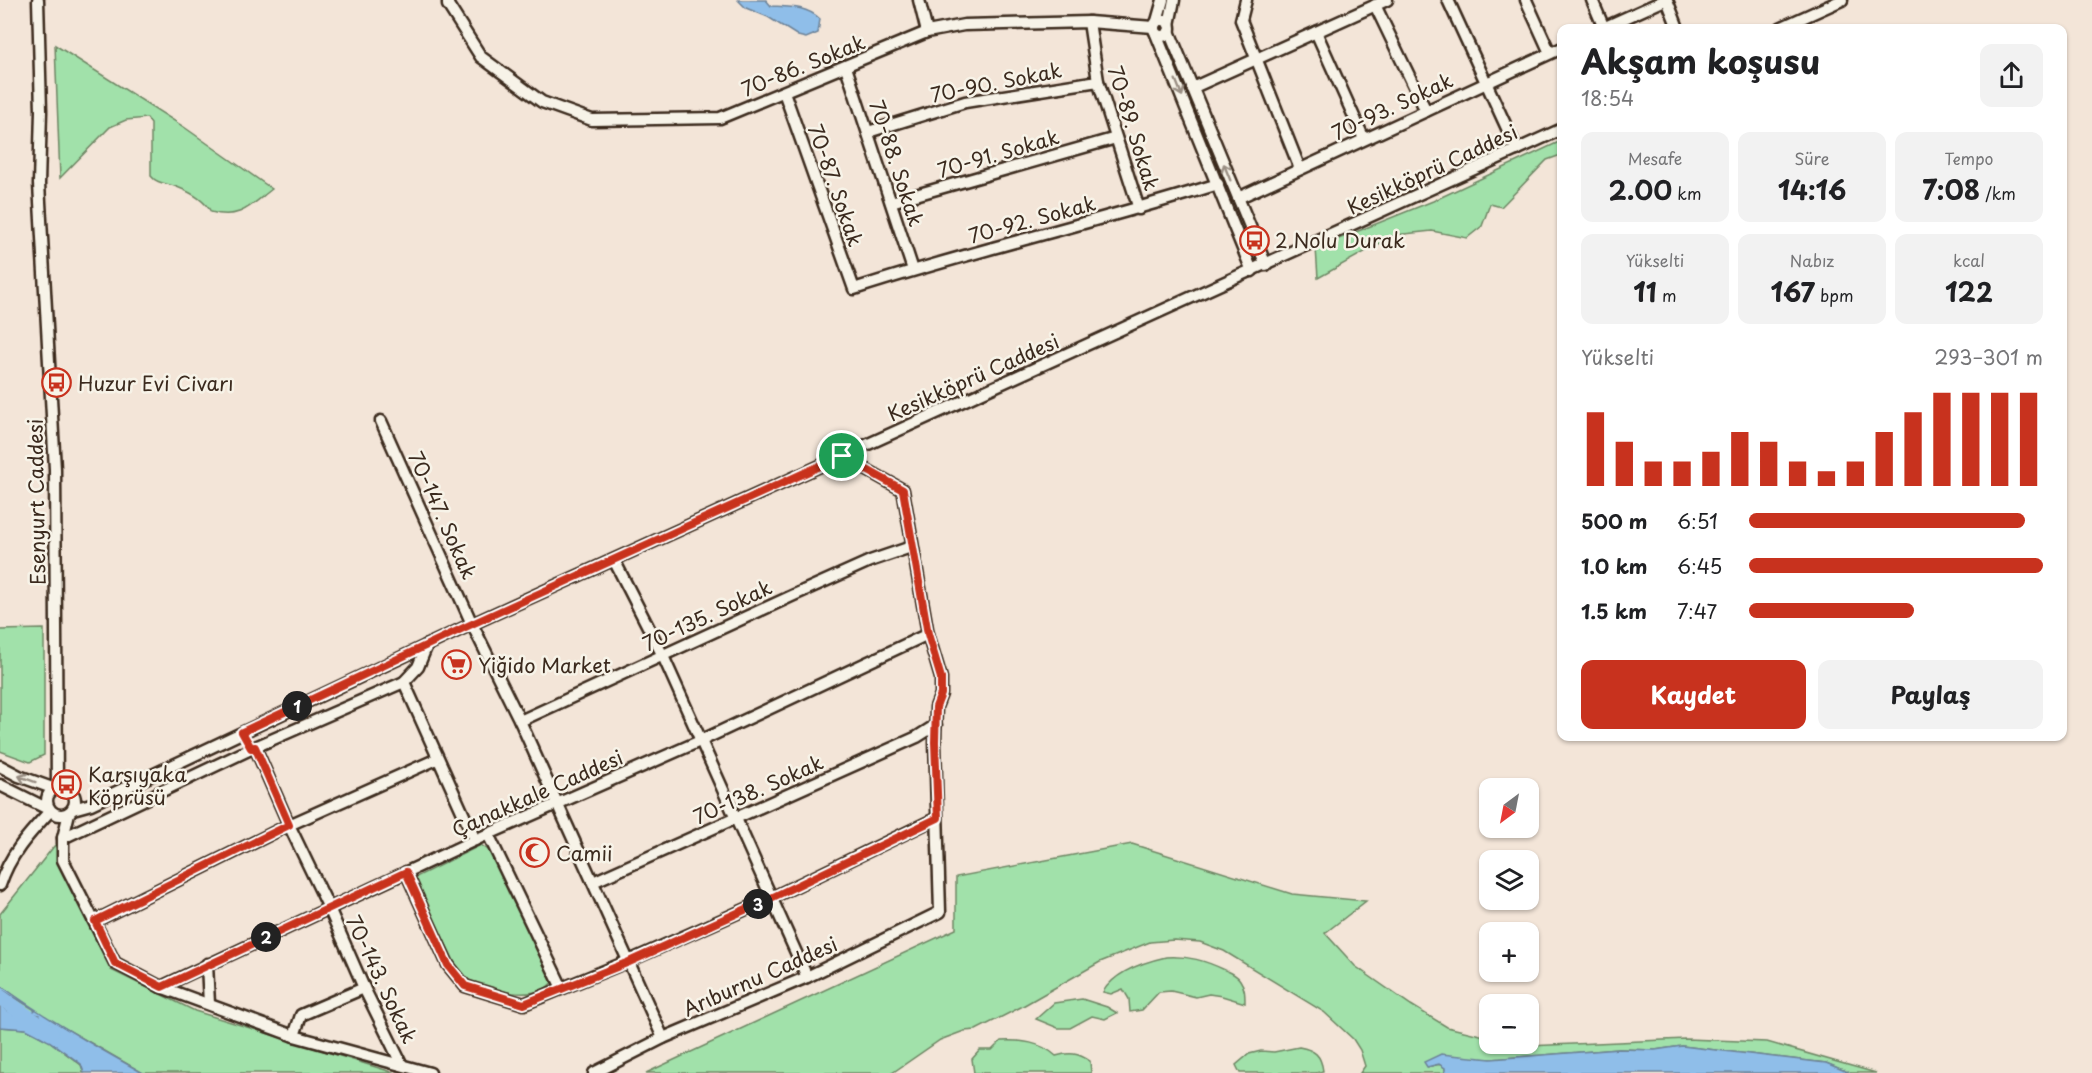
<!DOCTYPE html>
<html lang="tr">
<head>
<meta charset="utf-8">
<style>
	body { margin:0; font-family:"Playpen Sans",sans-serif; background:#f2f2f2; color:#202124; height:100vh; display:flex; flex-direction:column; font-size:22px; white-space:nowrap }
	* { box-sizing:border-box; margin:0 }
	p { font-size:20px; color:#757577 }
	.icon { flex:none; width:33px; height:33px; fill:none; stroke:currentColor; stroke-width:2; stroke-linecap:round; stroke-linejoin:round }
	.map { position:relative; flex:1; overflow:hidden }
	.panel { position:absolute; left:1557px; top:24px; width:510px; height:717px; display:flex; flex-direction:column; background:#fff; border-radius:12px; box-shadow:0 2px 4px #0004 }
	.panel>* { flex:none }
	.needle { width:39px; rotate:212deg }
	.controls { position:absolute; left:1479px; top:778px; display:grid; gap:12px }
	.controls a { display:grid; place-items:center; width:60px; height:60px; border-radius:12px; background:#fff; box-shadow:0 2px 4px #0004; font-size:30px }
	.pin { position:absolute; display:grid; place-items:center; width:51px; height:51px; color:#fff; margin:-26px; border:3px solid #fff; border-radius:50%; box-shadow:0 2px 6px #0007 }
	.km { position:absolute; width:30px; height:30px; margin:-15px; border-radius:50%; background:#222; color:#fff; font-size:16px; line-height:30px; text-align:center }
	.round { display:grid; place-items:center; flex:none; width:63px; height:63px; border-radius:12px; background:#f2f2f2 }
	.headline { display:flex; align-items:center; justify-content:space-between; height:102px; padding:0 24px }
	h1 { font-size:33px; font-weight:700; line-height:45px }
	.metrics { display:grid; grid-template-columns:repeat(3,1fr); gap:9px; height:102px; padding:6px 24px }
	.metrics div { display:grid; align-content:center; border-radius:12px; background:#f2f2f2; text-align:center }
	.metrics b { font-size:26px; font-weight:700 }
	.metrics small { font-size:16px; font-weight:400 }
	.metrics p { font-size:16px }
	.chart { height:168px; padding:12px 24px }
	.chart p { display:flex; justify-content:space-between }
	.chart svg { width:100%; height:108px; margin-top:6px; stroke:#c8321e; stroke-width:6 }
	.primary-button { display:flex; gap:12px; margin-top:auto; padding:12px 24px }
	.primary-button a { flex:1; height:69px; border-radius:12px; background:#c8321e; color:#fff; font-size:24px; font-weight:700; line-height:69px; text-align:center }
	.primary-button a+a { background:#f2f2f2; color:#202124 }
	ul { padding:0 24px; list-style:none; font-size:20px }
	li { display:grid; grid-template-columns:96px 72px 1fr; align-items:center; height:45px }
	li i { height:15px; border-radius:8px; background:#c8321e }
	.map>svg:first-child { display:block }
	.green { fill:#a1e1aa; stroke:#6e8664; stroke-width:1.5 }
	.water { fill:#8fbee9; stroke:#6d8398; stroke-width:1.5 }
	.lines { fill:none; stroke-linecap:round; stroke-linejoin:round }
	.river { stroke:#8fbee9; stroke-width:15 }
	.minor-casing { stroke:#3b2a1e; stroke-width:15 }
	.minor { stroke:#f7f3e8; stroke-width:10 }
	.oneway { stroke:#998e83 }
	.route-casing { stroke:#fff; stroke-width:12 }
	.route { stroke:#c8321e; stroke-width:8 }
	.labels { text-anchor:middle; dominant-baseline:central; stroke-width:5; stroke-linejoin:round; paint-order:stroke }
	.street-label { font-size:20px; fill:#3b2a1e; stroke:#f7f3e8 }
	.poi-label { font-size:20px; fill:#3b2a1e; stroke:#f7f3e8; text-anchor:start }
</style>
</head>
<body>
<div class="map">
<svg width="2092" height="1073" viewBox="0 0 2092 1073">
	<rect width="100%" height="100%" fill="#f3e5d8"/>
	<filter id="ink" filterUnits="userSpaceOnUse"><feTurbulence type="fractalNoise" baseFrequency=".0167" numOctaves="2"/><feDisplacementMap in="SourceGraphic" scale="12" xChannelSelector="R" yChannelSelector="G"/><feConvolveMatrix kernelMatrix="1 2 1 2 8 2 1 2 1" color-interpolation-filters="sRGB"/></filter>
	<g filter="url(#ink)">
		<g class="green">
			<path d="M 55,45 L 184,127 L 272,189 C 250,206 240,220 211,212 C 204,199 190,192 177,187 C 167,183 157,184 151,176 L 151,124 L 147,118 L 126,120 L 110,127 L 60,178 Z"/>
			<path d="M 1561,141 L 1561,155 L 1547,160 L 1501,207 L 1490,204 L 1482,226 L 1467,238 L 1432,231 L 1395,235 L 1318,278 L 1316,248 L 1433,201 Z"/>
			<path d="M 44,629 L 44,755 L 30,762 L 0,751 L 0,630 Z"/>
			<path d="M 1132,844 L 1292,894 L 1366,901 L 1325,933 L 1355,966 L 1411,1005 L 1447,1027 L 1489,1037 L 1490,1044 L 1518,1044 L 1528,1046 L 1686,1039 L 1767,1042 L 1876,1073 L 1850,1073 L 1826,1063 L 1682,1046 L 1655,1050 L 1619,1049 L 1491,1059 L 1468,1058 L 1427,1067 L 1439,1064 L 1445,1068 L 1445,1073 L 1360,1073 L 1365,1066 L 1360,1050 L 1353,1039 L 1324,1012 L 1224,951 L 1200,942 L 1174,940 L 1150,942 L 1100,962 L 1021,1007 L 976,1030 L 964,1031 L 940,1040 L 892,1073 L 646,1073 L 956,929 L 956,877 Z"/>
			<path d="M 55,845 L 111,970 L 195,1011 L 395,1073 L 143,1073 L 35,1011 L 39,1015 L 36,1025 L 6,1010 L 0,1004 L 0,994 L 4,991 L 26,1004 L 0,985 L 0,914 Z"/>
			<path d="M 481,845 L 494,854 L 553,981 C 538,1003 489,991 469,980 C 465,978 462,974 459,971 L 414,878 Z"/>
			<path d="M 1166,957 C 1189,956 1204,960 1225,970 C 1230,972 1237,975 1240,980 C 1245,987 1245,995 1245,1003 L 1222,996 L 1209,994 L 1196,997 L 1171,991 L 1159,992 L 1142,1010 L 1130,1012 L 1129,999 L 1123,989 L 1111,994 L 1103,992 C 1115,971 1144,962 1166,957 Z"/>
			<path d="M 1082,999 L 1107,1007 L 1117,1013 L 1105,1019 L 1092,1016 L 1070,1028 L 1058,1028 L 1036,1019 L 1054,1003 Z"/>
			<path d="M 0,1027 L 26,1029 L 49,1041 L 81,1065 L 84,1073 L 0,1073 Z"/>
			<path d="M 1001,1041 C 1021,1040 1041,1042 1056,1056 C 1070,1052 1078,1053 1090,1061 L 1091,1073 L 974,1073 L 972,1059 L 980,1050 L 992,1050 Z"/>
			<path d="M 1299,1047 C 1315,1050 1321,1055 1323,1071 L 1316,1073 L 1240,1073 L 1236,1065 L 1249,1054 L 1261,1051 L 1274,1052 Z"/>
		</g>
		<g class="water">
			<path d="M 738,0 L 766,0 L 771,6 C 790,7 806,6 820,19 L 818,33 L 806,38 L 798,36 L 768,17 L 746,8 Z"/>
			<path d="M 0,985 C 45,1018 94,1046 143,1073 L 84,1073 L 81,1064 L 49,1041 L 26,1029 L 0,1027 L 0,1004 L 6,1010 L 36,1025 L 39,1015 L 32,1013 L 35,1010 L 4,991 L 0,994 Z"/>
			<path d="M 1682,1046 L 1826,1063 L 1850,1073 L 1445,1073 L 1445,1068 L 1439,1064 L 1427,1067 L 1424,1062 L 1441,1054 L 1491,1059 L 1619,1049 L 1655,1050 Z"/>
		</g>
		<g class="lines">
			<path class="river" d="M 0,997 L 51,1033"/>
			<defs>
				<g id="minor">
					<path d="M 38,0 L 41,111 L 39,184 L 55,469 L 57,788"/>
					<path d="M 448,0 L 448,5 L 481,57 L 542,102 L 592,120 L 720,118 L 927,32 L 964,25 L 1089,22 L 1153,27"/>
					<path d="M 919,0 L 927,32"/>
					<path d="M 1246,0 L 1241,20 L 1300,169"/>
					<path d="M 1448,0 L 1517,150"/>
					<path d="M 1526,0 L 1550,53"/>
					<path d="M 1592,0 L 1604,28"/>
					<path d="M 1667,0 L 1678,28"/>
					<path d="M 1375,5 L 1426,111"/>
					<circle cx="1162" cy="28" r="8"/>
					<path d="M 1157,21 L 1163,0"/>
					<path d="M 1089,22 L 1098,81 L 1139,209"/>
					<path d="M 1169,25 L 1174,0"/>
					<path d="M 1603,28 L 1665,0"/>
					<path d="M 1780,28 L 1842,0"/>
					<path d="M 1169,31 L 1266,265"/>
					<path d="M 1316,32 L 1364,139"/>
					<path d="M 1156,34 L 1252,271"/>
					<path d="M 846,67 L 913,270"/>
					<path d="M 1192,88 L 1387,0"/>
					<path d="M 784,92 L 854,289 C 974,250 1098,222 1218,184"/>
					<path d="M 868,132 L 965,102 L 1098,81"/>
					<path d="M 1238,198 L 1562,48"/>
					<path d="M 891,202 L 1116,138"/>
					<path d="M 381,421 L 472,624 L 520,721 L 663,1038"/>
					<path d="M 614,560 L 663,656 L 807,977"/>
					<path d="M 427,645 L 418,667 L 404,682 L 475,840"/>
					<path d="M 520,721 L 794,595 L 870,561 L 911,547"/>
					<path d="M 255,747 L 289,825 L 329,908 L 364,988 L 402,1065"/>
					<path d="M 0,766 L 19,776 L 55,789"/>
					<path d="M 0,785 L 50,810"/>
					<circle cx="61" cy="801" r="14"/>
					<path d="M 73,809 L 91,804 L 472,624 L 1562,129"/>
					<path d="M 69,813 L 63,838 L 63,860 L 115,963 L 161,987 L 294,1036 L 430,1073"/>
					<path d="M 488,834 L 562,988"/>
					<path d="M 63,838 L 255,747 L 404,682"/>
					<path d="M 406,872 L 448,965 L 465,986 L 524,1004 L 629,961 L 771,898 L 937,818"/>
					<path d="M 593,882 L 917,737 L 936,725"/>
					<path d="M 0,885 C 10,854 29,834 50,811"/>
					<path d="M 95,921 L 289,825 L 437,759"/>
					<path d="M 207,964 L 209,1004"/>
					<path d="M 161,987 L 475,840 L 700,741 L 928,634"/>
					<path d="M 294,1036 L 301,1015 L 364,988"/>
					<path d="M 594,1073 L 663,1038 L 807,977 L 940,912 L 935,742 L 936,707 L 941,694 L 941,678 L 928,634 L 903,490 L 842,456"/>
				</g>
			</defs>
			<use href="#minor" class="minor-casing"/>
			<use href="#minor" class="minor"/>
		</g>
		<defs><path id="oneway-shaft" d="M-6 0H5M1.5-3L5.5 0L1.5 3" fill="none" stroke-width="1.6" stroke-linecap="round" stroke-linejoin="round" transform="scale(1.5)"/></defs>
		<g class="oneway">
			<use href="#oneway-shaft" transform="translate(1179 88) rotate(68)"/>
			<use href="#oneway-shaft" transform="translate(1227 172) rotate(-112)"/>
			<use href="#oneway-shaft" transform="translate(27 779) rotate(-160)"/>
		</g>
	</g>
	<g class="lines" filter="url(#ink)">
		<defs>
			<path id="route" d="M 842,456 L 903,490 L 928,634 L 941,678 L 941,694 L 936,707 L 935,742 L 938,818 L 771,898 L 629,962 L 524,1004 L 465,986 L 448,965 L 406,872 L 162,987 L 115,963 L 95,921 L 289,825 L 255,747 L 251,748 L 242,732 L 472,624 Z"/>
		</defs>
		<use href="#route" class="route-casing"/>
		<use href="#route" class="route"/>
	</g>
	<defs>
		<symbol id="bus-ring" viewBox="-11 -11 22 22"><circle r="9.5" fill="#f7f3e8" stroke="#c8321e" stroke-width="1.5"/><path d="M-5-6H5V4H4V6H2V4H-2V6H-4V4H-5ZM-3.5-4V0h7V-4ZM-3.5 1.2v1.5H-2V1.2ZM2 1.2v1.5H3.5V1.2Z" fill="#c8321e"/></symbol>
		<symbol id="supermarket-ring" viewBox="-11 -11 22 22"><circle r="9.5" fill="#f7f3e8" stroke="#c8321e" stroke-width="1.5"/><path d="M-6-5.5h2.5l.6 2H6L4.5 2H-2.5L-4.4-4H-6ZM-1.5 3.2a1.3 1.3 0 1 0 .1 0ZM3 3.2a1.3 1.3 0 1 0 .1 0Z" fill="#c8321e"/></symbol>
		<symbol id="mosque-ring" viewBox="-11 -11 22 22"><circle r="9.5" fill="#f7f3e8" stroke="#c8321e" stroke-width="1.5"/><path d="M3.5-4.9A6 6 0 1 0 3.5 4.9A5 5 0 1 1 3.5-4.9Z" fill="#c8321e"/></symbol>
	</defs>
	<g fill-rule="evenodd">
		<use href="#bus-ring" x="1238" y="224" width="33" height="33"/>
		<use href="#bus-ring" x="40" y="366" width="33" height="33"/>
		<use href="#supermarket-ring" x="440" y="648" width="33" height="33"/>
		<use href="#bus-ring" x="50" y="768" width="33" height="33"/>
		<use href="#mosque-ring" x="518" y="836" width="33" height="33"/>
	</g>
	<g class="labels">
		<g class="street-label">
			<text transform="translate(803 65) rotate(-22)">70-86. Sokak</text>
			<text transform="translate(996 82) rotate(-11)">70-90. Sokak</text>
			<text transform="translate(1392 106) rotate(-25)">70-93. Sokak</text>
			<text transform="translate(1134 128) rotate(73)">70-89. Sokak</text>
			<text transform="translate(998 153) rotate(-16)">70-91. Sokak</text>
			<text transform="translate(897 163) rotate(72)">70-88. Sokak</text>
			<text transform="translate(1432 169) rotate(-25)">Kesikköprü Caddesi</text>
			<text transform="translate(836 185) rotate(71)">70-87. Sokak</text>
			<text transform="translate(1032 219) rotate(-15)">70-92. Sokak</text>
			<text transform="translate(973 377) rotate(-24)">Kesikköprü Caddesi</text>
			<text transform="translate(36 502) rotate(-91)">Esenyurt Caddesi</text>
			<text transform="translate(443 515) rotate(66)">70-147. Sokak</text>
			<text transform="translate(707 615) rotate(-25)">70-135. Sokak</text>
			<text transform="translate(758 789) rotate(-24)">70-138. Sokak</text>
			<text transform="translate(537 793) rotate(-24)">Çanakkale Caddesi</text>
			<text transform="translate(760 976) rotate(-24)">Arıburnu Caddesi</text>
			<text transform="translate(382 979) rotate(65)">70-143. Sokak</text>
		</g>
		<g class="poi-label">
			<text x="1275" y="240">2 Nolu Durak</text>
			<text x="78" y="383">Huzur Evi Civarı</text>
			<text x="478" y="665">Yiğido Market</text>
			<text x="88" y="774">Karşıyaka<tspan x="88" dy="23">Köprüsü</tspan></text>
			<text x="556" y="853">Camii</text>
		</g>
	</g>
</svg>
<div class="controls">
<a><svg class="needle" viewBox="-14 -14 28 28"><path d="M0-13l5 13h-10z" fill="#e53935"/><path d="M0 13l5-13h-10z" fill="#757577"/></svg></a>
<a><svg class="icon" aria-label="layers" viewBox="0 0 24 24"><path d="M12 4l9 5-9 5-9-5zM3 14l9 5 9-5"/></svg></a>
<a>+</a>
<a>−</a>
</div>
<div class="pin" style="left:842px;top:456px;background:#1e9e55"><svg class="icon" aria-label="arrive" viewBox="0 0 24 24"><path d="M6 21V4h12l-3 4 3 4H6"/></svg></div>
<b class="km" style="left:297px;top:706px">1</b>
<b class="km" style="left:266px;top:937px">2</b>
<b class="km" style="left:758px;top:904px">3</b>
<section class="panel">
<div class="headline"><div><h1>Akşam koşusu</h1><p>18:54</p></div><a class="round"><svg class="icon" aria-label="share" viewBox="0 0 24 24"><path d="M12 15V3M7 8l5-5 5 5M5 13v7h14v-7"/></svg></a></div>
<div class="metrics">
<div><p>Mesafe</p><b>2.00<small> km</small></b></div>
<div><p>Süre</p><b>14:16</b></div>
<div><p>Tempo</p><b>7:08<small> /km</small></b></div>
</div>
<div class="metrics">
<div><p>Yükselti</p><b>11<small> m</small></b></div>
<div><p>Nabız</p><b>167<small> bpm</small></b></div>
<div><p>kcal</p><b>122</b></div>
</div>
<div class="chart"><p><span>Yükselti</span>293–301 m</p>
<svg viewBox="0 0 160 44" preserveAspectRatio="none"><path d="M5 44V14M15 44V26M25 44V34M35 44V34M45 44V30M55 44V22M65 44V26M75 44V34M85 44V38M95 44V34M105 44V22M115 44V14M125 44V6M135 44V6M145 44V6M155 44V6"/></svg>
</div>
<ul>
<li><b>500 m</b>6:51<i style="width:94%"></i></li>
<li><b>1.0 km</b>6:45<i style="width:100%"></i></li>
<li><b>1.5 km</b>7:47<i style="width:56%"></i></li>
</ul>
<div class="primary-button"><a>Kaydet</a><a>Paylaş</a></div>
</section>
</div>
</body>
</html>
